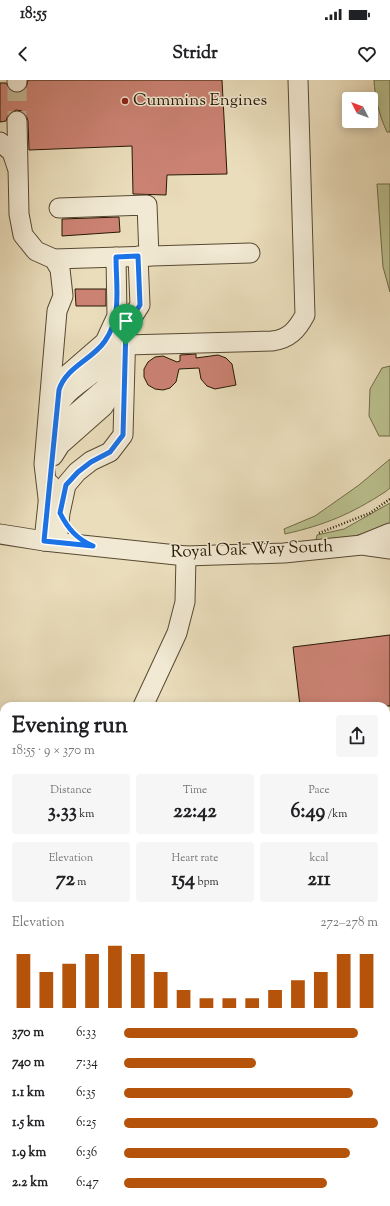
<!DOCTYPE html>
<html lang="en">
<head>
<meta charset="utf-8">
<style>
	body { margin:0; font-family:"Sorts Mill Goudy",serif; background:#f6f6f6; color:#202124; height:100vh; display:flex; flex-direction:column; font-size:15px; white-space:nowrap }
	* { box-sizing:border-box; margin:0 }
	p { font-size:13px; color:#757577 }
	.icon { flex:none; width:22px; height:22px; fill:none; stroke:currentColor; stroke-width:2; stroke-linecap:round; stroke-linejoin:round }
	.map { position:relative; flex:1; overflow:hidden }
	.sheet { position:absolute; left:0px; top:622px; width:390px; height:504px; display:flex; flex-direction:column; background:#fff; border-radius:12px 12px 0 0; box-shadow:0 2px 10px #0003 }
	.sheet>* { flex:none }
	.needle { width:26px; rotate:312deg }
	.tools { position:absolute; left:342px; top:12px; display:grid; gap:8px }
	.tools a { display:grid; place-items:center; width:36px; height:36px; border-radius:4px; background:#fff; box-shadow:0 2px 10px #0003; font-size:20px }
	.pin { position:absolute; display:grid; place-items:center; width:34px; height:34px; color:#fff; margin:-41px -17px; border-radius:50% 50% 50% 0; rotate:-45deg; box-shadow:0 0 4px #0007 }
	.pin .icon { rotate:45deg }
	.round { display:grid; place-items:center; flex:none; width:42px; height:42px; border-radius:4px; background:#f6f6f6 }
	.head { display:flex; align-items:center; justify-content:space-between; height:68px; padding:0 12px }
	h1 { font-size:22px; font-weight:800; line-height:30px }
	.stats { display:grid; grid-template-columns:repeat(3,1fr); gap:6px; height:68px; padding:4px 12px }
	.stats div { display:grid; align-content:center; border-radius:4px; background:#f6f6f6; text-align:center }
	.stats b { font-size:20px; font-weight:800 }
	.stats small { font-size:11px; font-weight:400 }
	.stats p { font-size:11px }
	.chart { height:112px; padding:8px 12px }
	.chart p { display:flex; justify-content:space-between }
	.chart svg { width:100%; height:72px; margin-top:4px; stroke:#b45309; stroke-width:6 }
	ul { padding:0 12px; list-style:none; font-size:13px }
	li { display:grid; grid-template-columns:64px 48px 1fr; align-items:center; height:30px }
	li i { height:10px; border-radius:5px; background:#b45309 }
	.status { display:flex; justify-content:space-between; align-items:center; height:28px; padding:0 20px; background:#fff; direction:ltr }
	.status svg { height:11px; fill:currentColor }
	header { display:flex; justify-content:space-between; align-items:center; height:52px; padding:0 12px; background:#fff; font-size:18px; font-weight:800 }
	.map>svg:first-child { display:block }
	.green { fill:#bac08e; stroke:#706c49 }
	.building { fill:#cb8273; stroke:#271904 }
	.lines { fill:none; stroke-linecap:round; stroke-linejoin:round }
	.minor-tunnel { stroke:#c3b696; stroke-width:19; stroke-dasharray:19 10; stroke-linecap:butt }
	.minor-casing { stroke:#584a32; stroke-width:21 }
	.path { stroke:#271904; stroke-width:2.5; stroke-dasharray:1 2; stroke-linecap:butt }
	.minor { stroke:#f1e9d3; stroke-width:19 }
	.route-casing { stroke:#fff; stroke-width:8 }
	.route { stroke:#1a73e8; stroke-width:5 }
	.poi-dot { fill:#8f2418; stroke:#f1e9d3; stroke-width:1.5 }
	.labels { text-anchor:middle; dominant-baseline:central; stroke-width:3; stroke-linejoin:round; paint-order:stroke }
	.poi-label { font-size:17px; fill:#271904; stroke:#f1e9d3; text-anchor:start }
	.street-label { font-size:17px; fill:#271904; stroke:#f1e9d3 }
</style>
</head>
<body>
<div class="status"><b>18:55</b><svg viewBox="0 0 49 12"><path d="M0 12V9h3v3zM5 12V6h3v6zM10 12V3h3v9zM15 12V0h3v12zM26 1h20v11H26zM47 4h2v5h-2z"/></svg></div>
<header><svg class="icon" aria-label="back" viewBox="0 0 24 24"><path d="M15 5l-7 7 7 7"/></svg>Stridr<svg class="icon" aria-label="heart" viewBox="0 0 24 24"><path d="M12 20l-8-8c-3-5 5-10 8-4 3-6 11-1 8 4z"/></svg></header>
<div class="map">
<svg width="390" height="1126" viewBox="0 0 390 1126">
	<rect width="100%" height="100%" fill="#eaddbb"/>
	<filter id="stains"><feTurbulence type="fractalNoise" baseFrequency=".005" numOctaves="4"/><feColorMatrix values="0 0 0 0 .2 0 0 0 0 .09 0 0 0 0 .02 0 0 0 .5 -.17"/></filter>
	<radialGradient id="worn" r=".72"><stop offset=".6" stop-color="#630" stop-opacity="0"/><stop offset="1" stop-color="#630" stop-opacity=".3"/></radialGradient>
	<g class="green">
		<path d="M 374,0 L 390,0 L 390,52 L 387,52 C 379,35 375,18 374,0 Z"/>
		<path d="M 377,104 L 390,104 L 390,212 L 383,187 Z"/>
		<path d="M 390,286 L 390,356 L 379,356 L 369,336 L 370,309 L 382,288 Z"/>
		<path d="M 390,379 L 390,408 L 385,412 C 351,434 325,445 285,454 L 284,449 L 315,436 L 359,405 Z"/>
		<path d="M 390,423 L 390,445 L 355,456 L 316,460 L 317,455 L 344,449 Z"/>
	</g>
	<g class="building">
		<path d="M 28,0 L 222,0 L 227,94 L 167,95 L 166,115 L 133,114 L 132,66 L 29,70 L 28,41 L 26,35 L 22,31 L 16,30 L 8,35 L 6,41 L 0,42 L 0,3 L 6,3 L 11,11 L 17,13 L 26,8 Z"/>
		<path d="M 119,137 L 120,152 L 62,156 L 62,139 Z"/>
		<path d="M 75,209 L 106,209 L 106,226 L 76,226 Z"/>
		<path d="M 196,274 L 196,278 L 218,275 L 226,278 L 232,284 L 236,305 L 215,309 L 207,306 L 201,299 L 199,288 L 179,289 L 176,302 L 170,308 L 163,310 L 155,309 L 148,305 L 144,297 L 144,289 L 148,282 L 155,277 L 163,276 L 177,282 L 180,281 L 180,275 Z"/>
		<path d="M 390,555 L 390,626 L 300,626 L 293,567 Z"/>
	</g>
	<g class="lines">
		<path class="minor-tunnel" d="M 17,2 L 17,41"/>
		<defs>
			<g id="minor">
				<path d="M 17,0 L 17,2"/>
				<path d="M 17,41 L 19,134 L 23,155 L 36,171 L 54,179 L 60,189 L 63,216 L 57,231 L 44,384 L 48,418"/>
				<path d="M 0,62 L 12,72 L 17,87"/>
				<path d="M 59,128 L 147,125 L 149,176"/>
				<path d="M 54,179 L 250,173"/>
				<path d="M 126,265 L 272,261 C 289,259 297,250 305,235 L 298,0"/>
				<path d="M 58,322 L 61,302 L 67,295 L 105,262 L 117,236 L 116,177"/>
				<path d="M 57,330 C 65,305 98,297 110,275 C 115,267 116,257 116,248"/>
				<path d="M 54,360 L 57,352 L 62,345 L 105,308 L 111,294 L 114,275"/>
				<path d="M 53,376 L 60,365 L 103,327 L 107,321 L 111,304"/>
				<path d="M 0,454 L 44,461 L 186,476 L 284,473 L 362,465 L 390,469"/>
				<path d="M 44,461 L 50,404"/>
				<path d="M 57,462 L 60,433 L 66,405 L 77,392 L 91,381 L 110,372 L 123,355 L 126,247 L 140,225 L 138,176"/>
				<path d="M 363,464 L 390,453"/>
				<path d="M 143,626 L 177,553 L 185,522 L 186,476"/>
				<path d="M 0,665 L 4,667"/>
				<path d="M 0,826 L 4,827"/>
				<path d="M 386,986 L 390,990"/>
				<path d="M 386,1036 L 390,1034"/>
				<path d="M 372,1122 L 372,1126"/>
				<path d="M 272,1126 L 274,1122"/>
			</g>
		</defs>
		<use href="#minor" class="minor-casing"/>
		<path class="path" d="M 319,453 L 370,433 L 390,419"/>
		<use href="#minor" class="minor"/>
	</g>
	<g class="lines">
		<defs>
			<path id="route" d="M 138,176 L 140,225 L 126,247 L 123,355 L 110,372 L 91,382 L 78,392 L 66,405 L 60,433 C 68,449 77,459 93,466 L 44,461 L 59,310 C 66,287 92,280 105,261 C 122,237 116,205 116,177 Z"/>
		</defs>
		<use href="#route" class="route-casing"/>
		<use href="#route" class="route"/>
	</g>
	<circle class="poi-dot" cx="125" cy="21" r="4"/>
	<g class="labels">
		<g class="poi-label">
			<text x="133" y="21">Cummins Engines</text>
		</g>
		<g class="street-label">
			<text transform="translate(252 470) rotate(-2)">Royal Oak Way South</text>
		</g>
	</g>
	<rect width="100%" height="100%" filter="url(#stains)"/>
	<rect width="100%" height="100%" fill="url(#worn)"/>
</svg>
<div class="tools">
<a><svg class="needle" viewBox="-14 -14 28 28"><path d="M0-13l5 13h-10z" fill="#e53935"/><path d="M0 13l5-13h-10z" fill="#757577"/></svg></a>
</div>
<div class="pin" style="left:126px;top:265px;background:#1e9e55"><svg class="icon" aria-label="arrive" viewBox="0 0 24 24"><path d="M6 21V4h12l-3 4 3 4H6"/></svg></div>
<section class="sheet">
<div class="head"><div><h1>Evening run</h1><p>18:55 · 9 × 370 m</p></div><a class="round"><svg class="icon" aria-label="share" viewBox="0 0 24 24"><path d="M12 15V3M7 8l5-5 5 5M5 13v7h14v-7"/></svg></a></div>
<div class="stats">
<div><p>Distance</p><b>3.33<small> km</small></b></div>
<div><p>Time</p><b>22:42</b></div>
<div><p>Pace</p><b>6:49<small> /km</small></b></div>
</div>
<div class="stats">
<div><p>Elevation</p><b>72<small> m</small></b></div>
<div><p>Heart rate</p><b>154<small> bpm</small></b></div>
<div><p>kcal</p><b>211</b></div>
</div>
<div class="chart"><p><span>Elevation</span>272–278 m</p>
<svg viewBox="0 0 160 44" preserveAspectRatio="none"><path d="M5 44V11M15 44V22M25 44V17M35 44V11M45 44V6M55 44V11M65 44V22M75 44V33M85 44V38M95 44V38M105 44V38M115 44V33M125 44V27M135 44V22M145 44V11M155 44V11"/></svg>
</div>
<ul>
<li><b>370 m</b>6:33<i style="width:92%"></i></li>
<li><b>740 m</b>7:34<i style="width:52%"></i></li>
<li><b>1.1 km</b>6:35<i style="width:90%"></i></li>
<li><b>1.5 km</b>6:25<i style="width:100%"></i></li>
<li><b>1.9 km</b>6:36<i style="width:89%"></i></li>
<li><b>2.2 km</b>6:47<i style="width:80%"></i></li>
</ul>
</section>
</div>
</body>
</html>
